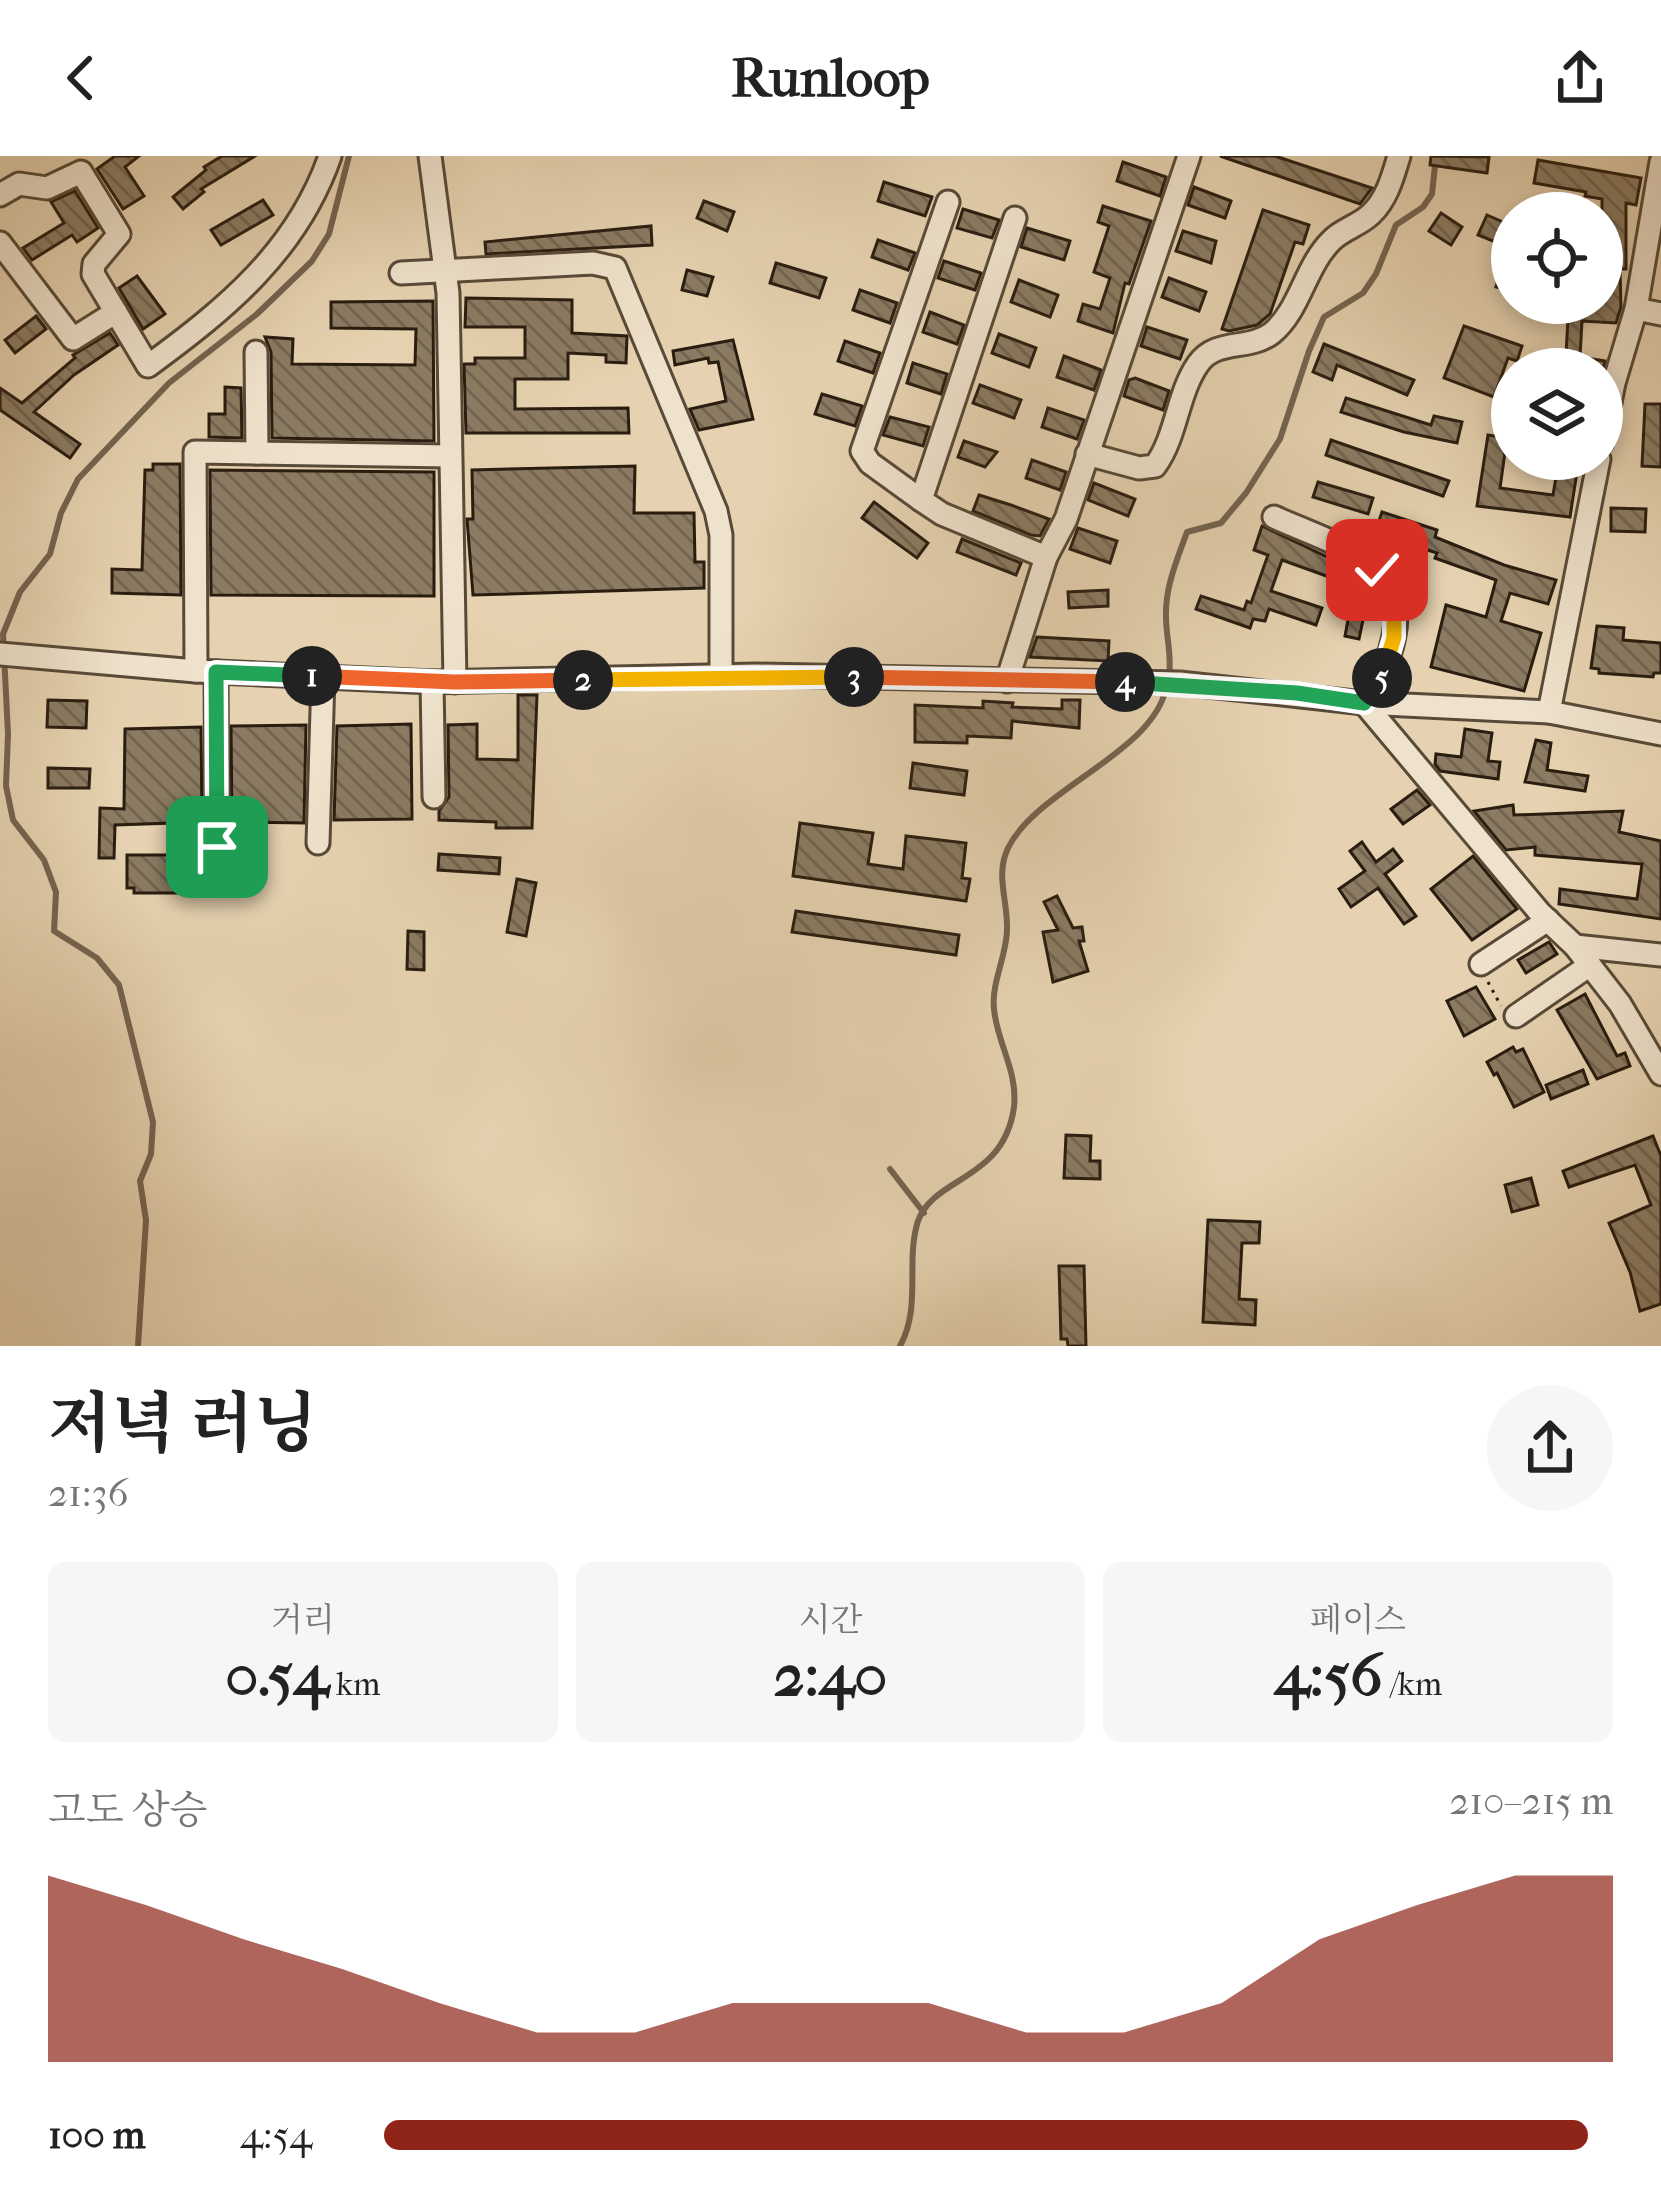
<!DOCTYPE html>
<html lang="ko">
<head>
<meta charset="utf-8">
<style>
	body { margin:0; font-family:"IM FELL French Canon","Noto Serif KR",serif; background:#f6f6f6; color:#222; height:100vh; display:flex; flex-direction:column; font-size:45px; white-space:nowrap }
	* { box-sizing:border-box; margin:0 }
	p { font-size:39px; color:#767676 }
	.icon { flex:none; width:66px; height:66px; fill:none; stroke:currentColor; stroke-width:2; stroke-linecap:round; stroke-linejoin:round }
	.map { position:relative; height:1190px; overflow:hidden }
	.details { display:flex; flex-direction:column; background:#fff; flex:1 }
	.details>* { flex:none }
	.controls { position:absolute; left:1491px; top:36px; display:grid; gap:24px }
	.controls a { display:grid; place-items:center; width:132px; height:132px; border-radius:50%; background:#fff; box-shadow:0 6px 18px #0003; font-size:60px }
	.pin { position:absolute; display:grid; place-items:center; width:102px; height:102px; color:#fff; margin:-51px; border-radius:24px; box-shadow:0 6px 18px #0006 }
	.km { position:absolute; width:60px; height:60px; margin:-30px; border-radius:50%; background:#222; color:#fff; font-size:33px; line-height:60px; text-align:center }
	.round { display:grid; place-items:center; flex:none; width:126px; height:126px; border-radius:63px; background:#f6f6f6 }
	.summary { display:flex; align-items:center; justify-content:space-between; height:204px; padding:0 48px }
	h1 { font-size:66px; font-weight:700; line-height:90px }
	.figures { display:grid; grid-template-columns:repeat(3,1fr); gap:18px; height:204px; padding:12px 48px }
	.figures div { display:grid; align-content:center; border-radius:18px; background:#f6f6f6; text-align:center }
	.figures b { font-size:60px; font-weight:700 }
	.figures small { font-size:33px; font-weight:400 }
	.figures p { font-size:33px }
	.chart { height:336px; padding:24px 48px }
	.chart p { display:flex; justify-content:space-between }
	.chart svg { width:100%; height:216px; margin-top:12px; fill:#8f2418; opacity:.7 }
	ul { padding:0 48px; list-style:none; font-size:39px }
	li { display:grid; grid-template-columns:192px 144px 1fr; align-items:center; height:90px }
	li i { height:30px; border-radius:15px; background:#8f2418 }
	header { display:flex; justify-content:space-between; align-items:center; height:156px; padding:0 48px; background:#fff; font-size:54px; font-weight:700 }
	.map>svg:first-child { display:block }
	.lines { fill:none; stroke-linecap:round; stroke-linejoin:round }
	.stream { stroke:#746450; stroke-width:6 }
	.building { fill:url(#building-back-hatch); stroke:#291d10; stroke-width:3 }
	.minor-casing { stroke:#584a38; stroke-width:27 }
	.path { stroke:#291d10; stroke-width:3; stroke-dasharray:3 6; stroke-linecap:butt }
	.minor { stroke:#efe2cc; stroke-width:21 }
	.split-1-casing { stroke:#fff; stroke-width:24 }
	.split-2-casing { stroke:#fff; stroke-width:24 }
	.split-3-casing { stroke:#fff; stroke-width:24 }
	.split-4-casing { stroke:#fff; stroke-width:24 }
	.split-5-casing { stroke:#fff; stroke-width:24 }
	.split-6-casing { stroke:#fff; stroke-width:24 }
	.split-1 { stroke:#22a559; stroke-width:15 }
	.split-2 { stroke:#f0652b; stroke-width:15 }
	.split-3 { stroke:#f5b400; stroke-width:15 }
	.split-4 { stroke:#f0652b; stroke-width:15 }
	.split-5 { stroke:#22a559; stroke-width:15 }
	.split-6 { stroke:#f5b400; stroke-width:15 }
</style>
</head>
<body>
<header><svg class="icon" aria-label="back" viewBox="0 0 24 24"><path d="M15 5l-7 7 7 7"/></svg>Runloop<svg class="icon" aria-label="share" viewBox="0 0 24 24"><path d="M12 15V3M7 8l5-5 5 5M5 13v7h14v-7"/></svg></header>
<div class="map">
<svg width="1661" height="1190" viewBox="0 0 1661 1190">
	<defs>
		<pattern id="building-back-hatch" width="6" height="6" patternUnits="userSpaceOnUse" patternTransform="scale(3)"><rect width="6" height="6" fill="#8b7b63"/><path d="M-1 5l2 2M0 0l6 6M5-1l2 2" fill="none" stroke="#726450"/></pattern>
	</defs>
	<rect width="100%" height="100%" fill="#e6d2b0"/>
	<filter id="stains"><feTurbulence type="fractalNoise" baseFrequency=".00167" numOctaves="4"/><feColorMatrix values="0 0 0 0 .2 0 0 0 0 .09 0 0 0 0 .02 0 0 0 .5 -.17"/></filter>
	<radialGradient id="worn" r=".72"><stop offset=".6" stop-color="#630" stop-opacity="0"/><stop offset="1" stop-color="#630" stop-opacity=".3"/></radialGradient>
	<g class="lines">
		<g class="stream">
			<path d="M 1169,519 C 1172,499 1166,481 1166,461 C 1165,431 1177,404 1187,376 L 1221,367 L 1246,337 L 1280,283 L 1309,195 L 1324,161 L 1363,137 L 1376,118 L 1396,69 L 1423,51 L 1432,38 L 1436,0"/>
			<path d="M 890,1013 L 924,1057"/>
			<path d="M 138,1190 L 146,1064 L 140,1025 L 151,998 L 153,966 L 119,829 L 97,802 L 54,775 L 56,736 L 44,704 L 13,664 L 6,630 L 8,578 L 3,478 L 20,436 L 50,398 L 61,357 L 78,323 L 169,227 L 257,158 L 312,105 L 329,78 L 349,0"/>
			<path d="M 900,1190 C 922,1150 905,1106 918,1065 C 934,1020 1004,1025 1014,951 C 1018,915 997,887 994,853 C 991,827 1007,799 1007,773 C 1008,745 995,719 1008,692 C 1037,633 1153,597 1166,532"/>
		</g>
	</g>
	<g class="building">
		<path d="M 115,0 L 139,0 L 125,11 L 144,40 L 123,53 L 97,13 Z"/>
		<path d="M 222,0 L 255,0 L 201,33 L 204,36 L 183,53 L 173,41 L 206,14 L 204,11 Z"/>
		<path d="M 1220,0 L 1275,0 L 1372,32 L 1360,48 Z"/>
		<path d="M 1431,0 L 1489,1 L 1487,17 L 1430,9 Z"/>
		<path d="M 1538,4 L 1641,22 L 1636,49 L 1626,47 L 1626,113 L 1620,113 L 1621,151 L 1616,167 L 1582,165 L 1580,201 L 1605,205 L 1603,213 L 1543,211 L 1545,195 L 1566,198 L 1568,163 L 1553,162 L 1554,147 L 1602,147 L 1602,43 L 1585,40 L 1586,36 L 1534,27 Z"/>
		<path d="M 1123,6 L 1166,21 L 1160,40 L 1117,25 Z"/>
		<path d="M 884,26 L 932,41 L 925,60 L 878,45 Z"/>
		<path d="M 1194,31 L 1231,45 L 1225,62 L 1188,49 Z"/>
		<path d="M 75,35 L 98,72 L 77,86 L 72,79 L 32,104 L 23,92 L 64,67 L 51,46 Z"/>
		<path d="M 263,44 L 273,59 L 221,89 L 211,74 Z"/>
		<path d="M 704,45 L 734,56 L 727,75 L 697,62 Z"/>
		<path d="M 1103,50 L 1151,65 L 1129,128 L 1125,127 L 1113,177 L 1078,165 L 1083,148 L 1100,153 L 1110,122 L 1094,116 L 1109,70 L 1098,66 Z"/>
		<path d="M 963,53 L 999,64 L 992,82 L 957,72 Z"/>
		<path d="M 1263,54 L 1309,69 L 1303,88 L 1295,86 L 1270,158 L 1257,169 L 1229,175 L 1222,173 Z"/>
		<path d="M 1441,57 L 1462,71 L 1451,89 L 1429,75 Z"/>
		<path d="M 1487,59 L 1512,70 L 1512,135 L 1496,131 L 1508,91 L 1478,79 Z"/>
		<path d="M 651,70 L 652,89 L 486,98 L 485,86 Z"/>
		<path d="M 1027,72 L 1070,85 L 1064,104 L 1021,91 Z"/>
		<path d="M 1183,75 L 1216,85 L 1211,107 L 1176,95 Z"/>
		<path d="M 878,84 L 915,97 L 908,114 L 872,101 Z"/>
		<path d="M 944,105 L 981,117 L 975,134 L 938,122 Z"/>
		<path d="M 776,107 L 826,122 L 819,142 L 770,127 Z"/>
		<path d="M 687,114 L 713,121 L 707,140 L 682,134 Z"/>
		<path d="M 137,120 L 165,158 L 143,173 L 119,132 Z"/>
		<path d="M 1169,122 L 1206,136 L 1199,155 L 1162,141 Z"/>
		<path d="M 1019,124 L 1058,139 L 1050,161 L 1011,146 Z"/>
		<path d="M 860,134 L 897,147 L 890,167 L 853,154 Z"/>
		<path d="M 466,142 L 572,144 L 572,177 L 627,180 L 626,207 L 606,206 L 606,199 L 568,197 L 568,223 L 515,223 L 515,253 L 628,252 L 629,277 L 466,277 L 464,208 L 475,208 L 475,202 L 525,202 L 525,171 L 465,171 Z"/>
		<path d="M 433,145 L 434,285 L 272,282 L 271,196 L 265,181 L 293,183 L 292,208 L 415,209 L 416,173 L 331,172 L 331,146 Z"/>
		<path d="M 930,156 L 964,169 L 957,188 L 923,176 Z"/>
		<path d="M 36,160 L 46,173 L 15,197 L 5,184 Z"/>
		<path d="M 1464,170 L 1522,190 L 1517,205 L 1508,202 L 1494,241 L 1444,222 Z"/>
		<path d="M 1147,171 L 1187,184 L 1180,203 L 1141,190 Z"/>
		<path d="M 110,177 L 118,189 L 74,219 L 34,256 L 80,288 L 70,302 L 0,254 L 0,232 L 22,247 L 75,202 L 73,199 Z"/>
		<path d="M 999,178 L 1036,192 L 1029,211 L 992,197 Z"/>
		<path d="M 733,184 L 753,263 L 699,274 L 690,253 L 726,245 L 718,206 L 709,207 L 708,202 L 675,209 L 673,195 Z"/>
		<path d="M 845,185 L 880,197 L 873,217 L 838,205 Z"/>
		<path d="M 1324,188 L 1414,224 L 1407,239 L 1337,209 L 1332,224 L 1313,216 Z"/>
		<path d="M 1064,200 L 1101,214 L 1094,234 L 1057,221 Z"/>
		<path d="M 913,207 L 947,218 L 941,238 L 907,227 Z"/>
		<path d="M 1135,222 L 1169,235 L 1163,254 L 1124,240 L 1129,224 Z"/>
		<path d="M 980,229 L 1021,244 L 1014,262 L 973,247 Z"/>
		<path d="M 225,231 L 241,232 L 242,282 L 209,281 L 209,258 L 225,258 Z"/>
		<path d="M 822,238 L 862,250 L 855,270 L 815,258 Z"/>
		<path d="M 1346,242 L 1431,269 L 1434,260 L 1462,266 L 1457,287 L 1404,276 L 1341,256 Z"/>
		<path d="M 1645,248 L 1661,248 L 1661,311 L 1642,310 Z"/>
		<path d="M 1048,252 L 1084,264 L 1077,283 L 1042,271 Z"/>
		<path d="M 890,261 L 929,271 L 923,290 L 883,279 Z"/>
		<path d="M 1488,279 L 1507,282 L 1500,332 L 1553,339 L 1559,303 L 1579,303 L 1570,361 L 1477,350 Z"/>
		<path d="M 1331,284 L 1449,325 L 1443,340 L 1326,299 Z"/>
		<path d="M 964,285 L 997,296 L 985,311 L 958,301 Z"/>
		<path d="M 1032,304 L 1066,316 L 1060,334 L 1026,322 Z"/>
		<path d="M 153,308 L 180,308 L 181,439 L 112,437 L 112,413 L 142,414 L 145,314 L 153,314 Z"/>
		<path d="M 635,310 L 634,357 L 694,357 L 695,406 L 704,406 L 704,432 L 473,439 L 467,363 L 473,363 L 472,314 Z"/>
		<path d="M 210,314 L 434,316 L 434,440 L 211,439 Z"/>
		<path d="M 1318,326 L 1373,342 L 1368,358 L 1313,341 Z"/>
		<path d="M 1094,327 L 1135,343 L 1128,360 L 1088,344 Z"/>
		<path d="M 979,339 L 1011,349 L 1049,363 L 1040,380 L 1031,379 L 973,355 Z"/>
		<path d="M 874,346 L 928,387 L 917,402 L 862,362 Z"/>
		<path d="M 1611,352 L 1646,353 L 1645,376 L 1611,375 Z"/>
		<path d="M 1382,356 L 1437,374 L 1435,381 L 1504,409 L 1556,424 L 1548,448 L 1510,437 L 1501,465 L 1541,477 L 1524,535 L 1431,511 L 1446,449 L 1486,461 L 1496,424 L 1435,402 L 1437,397 L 1375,377 Z"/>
		<path d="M 1262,370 L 1338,406 L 1332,422 L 1282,404 L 1271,435 L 1322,452 L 1316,469 L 1269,453 L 1265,465 L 1253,463 L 1250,472 L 1196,453 L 1201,440 L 1244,454 L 1247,445 L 1251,447 L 1268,399 L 1254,394 Z"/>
		<path d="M 1078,372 L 1117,385 L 1110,407 L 1070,393 Z"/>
		<path d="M 962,383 L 1021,407 L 1016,419 L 957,396 Z"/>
		<path d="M 1355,426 L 1370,430 L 1359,483 L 1345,480 Z"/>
		<path d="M 1108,434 L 1108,450 L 1069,452 L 1068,436 Z"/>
		<path d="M 1597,470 L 1624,472 L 1623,484 L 1661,487 L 1661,517 L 1654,517 L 1653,521 L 1599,517 L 1599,513 L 1591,512 Z"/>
		<path d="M 1037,481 L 1109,485 L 1108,505 L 1030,501 Z"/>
		<path d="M 518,539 L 537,539 L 532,672 L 496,672 L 496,666 L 439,664 L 439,655 L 449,641 L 448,569 L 477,568 L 477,603 L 518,604 Z"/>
		<path d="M 48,544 L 87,545 L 86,572 L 47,571 Z"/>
		<path d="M 1062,544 L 1080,544 L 1079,572 L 1012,565 L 1011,582 L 967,580 L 967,587 L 915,586 L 915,549 L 983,552 L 983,545 L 1013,547 L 1012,551 L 1062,553 Z"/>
		<path d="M 411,568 L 412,663 L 334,664 L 337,570 Z"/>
		<path d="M 306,569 L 304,667 L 232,666 L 231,570 Z"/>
		<path d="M 201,571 L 202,666 L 115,669 L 114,702 L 99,702 L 100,652 L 124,653 L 125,573 Z"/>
		<path d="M 1465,573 L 1492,577 L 1488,605 L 1500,606 L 1498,623 L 1440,615 L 1435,608 L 1436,598 L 1461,601 Z"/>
		<path d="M 1536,584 L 1551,587 L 1547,614 L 1588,620 L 1585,635 L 1525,626 Z"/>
		<path d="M 913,607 L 967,615 L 964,639 L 910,632 Z"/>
		<path d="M 48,612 L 90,613 L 89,632 L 48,632 Z"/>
		<path d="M 1417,634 L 1430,649 L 1403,668 L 1391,653 Z"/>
		<path d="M 1513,649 L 1514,659 L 1623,655 L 1619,676 L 1661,685 L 1661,763 L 1559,748 L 1560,733 L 1637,743 L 1642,708 L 1535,699 L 1535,691 L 1506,694 L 1474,655 Z"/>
		<path d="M 800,667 L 873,677 L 868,708 L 903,713 L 906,680 L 966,687 L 962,722 L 970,723 L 966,745 L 793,720 Z"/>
		<path d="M 1362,686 L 1376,706 L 1393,693 L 1402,705 L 1385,718 L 1416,760 L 1404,768 L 1378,732 L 1351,751 L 1339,733 L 1365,715 L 1350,695 Z"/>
		<path d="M 439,698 L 500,702 L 499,718 L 438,714 Z"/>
		<path d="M 127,699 L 169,699 L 168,708 L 191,708 L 191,737 L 134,737 L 134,732 L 127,732 Z"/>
		<path d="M 1473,700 L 1517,753 L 1472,784 L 1431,733 Z"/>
		<path d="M 517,723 L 536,727 L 526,780 L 507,776 Z"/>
		<path d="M 1057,740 L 1073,772 L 1082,771 L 1084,785 L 1079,785 L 1088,815 L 1053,826 L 1043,776 L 1058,774 L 1044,746 Z"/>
		<path d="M 796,755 L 959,779 L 956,799 L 792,776 Z"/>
		<path d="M 408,775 L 424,776 L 424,814 L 407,813 Z"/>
		<path d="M 1549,786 L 1557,798 L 1526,817 L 1518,804 Z"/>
		<path d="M 1476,831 L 1495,863 L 1464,880 L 1447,845 Z"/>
		<path d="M 1585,838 L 1617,900 L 1625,897 L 1630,910 L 1597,923 L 1557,854 Z"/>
		<path d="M 1513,891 L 1516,896 L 1523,893 L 1544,936 L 1514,951 L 1497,917 L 1494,919 L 1487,906 Z"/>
		<path d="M 1583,914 L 1588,928 L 1551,943 L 1546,929 Z"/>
		<path d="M 1066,979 L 1091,980 L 1090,1005 L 1100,1005 L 1100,1023 L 1064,1022 Z"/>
		<path d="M 1653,980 L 1661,1000 L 1661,1148 L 1640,1155 L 1630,1116 L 1609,1067 L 1651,1049 L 1635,1009 L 1569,1031 L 1563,1015 Z"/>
		<path d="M 1531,1022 L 1538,1049 L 1512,1056 L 1505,1029 Z"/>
		<path d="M 1208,1064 L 1260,1066 L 1259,1087 L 1242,1087 L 1239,1143 L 1256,1144 L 1255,1169 L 1203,1166 Z"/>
		<path d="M 1059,1110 L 1084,1110 L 1086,1190 L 1068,1190 L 1067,1183 L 1061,1183 Z"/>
	</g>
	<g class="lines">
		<defs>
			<g id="minor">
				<path d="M 430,0 L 448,137 L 455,526"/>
				<path d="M 0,39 L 19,28 L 47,32 L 81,16 L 119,78 L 94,108 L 93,118 L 148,210 C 226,153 297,95 330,0"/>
				<path d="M 1015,62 L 921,344 L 942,358 L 1046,401"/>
				<path d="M 0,87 L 73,183 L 116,156"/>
				<path d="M 401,117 L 593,107 L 615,112 L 716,355 L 721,379 L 721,520"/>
				<path d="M 1636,153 L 1661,158"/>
				<path d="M 256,196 L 257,297"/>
				<path d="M 1602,286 L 1614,227 L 1636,153 L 1661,6"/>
				<path d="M 1087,298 L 1139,312 L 1155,310 C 1177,280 1177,238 1198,208 C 1216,182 1249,195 1272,177 C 1300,154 1305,110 1332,84 C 1343,73 1360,69 1371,58 C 1387,43 1393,20 1399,0"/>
				<path d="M 921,344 L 870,307 L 862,295 L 948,46"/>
				<path d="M 1274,361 C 1304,375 1354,391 1377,414 C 1414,451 1389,512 1364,547 L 1540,757 L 1575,790 L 1620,848 L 1661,918"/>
				<path d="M 0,498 L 196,515 L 432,526 L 756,519 L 1180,527 L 1364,547 L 1549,556 L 1661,578"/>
				<path d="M 196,515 L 195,296 L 450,300"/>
				<path d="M 216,516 L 217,691"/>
				<path d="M 1007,525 L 1046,401 L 1066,363 L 1189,0"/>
				<path d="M 432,526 L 434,641"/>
				<path d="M 1549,556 L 1599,303"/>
				<path d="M 318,687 L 323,521"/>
				<path d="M 1575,790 L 1661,799"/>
				<path d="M 1481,808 L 1548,764"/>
				<path d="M 1516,860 L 1590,809"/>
			</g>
		</defs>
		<use href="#minor" class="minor-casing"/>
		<path class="path" d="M 1488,826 L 1501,850"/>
		<use href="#minor" class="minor"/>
	</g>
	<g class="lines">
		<defs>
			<path id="split-1" d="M 217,691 L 216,516 L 312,520"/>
			<path id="split-2" d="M 312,520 L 455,526 L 583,524"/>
			<path id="split-3" d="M 583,524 L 854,521"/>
			<path id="split-4" d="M 854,521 L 1125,526"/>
			<path id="split-5" d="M 1125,526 L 1297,537 L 1364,547 L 1382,522"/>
			<path id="split-6" d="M 1377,414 L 1394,441 L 1394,481 L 1382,522"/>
		</defs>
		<use href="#split-1" class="split-1-casing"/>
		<use href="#split-2" class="split-2-casing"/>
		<use href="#split-3" class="split-3-casing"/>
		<use href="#split-4" class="split-4-casing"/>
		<use href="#split-5" class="split-5-casing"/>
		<use href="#split-6" class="split-6-casing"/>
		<use href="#split-1" class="split-1"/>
		<use href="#split-2" class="split-2"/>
		<use href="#split-3" class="split-3"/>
		<use href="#split-4" class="split-4"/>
		<use href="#split-5" class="split-5"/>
		<use href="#split-6" class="split-6"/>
	</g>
	<rect width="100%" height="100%" filter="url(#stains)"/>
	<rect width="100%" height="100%" fill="url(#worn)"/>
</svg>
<div class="controls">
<a><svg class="icon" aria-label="locate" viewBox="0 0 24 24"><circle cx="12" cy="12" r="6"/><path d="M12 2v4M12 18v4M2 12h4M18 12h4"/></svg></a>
<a><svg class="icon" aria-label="layers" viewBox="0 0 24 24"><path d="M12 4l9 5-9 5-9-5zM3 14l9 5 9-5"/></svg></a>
</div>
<div class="pin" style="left:217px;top:691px;background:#1e9e55"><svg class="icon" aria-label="arrive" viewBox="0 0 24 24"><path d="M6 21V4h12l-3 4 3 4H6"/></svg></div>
<div class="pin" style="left:1377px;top:414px;background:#d93025"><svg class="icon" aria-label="check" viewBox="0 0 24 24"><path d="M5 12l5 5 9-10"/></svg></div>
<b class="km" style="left:312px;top:520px">1</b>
<b class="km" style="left:583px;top:524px">2</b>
<b class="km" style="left:854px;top:521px">3</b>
<b class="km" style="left:1125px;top:526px">4</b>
<b class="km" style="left:1382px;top:522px">5</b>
</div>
<section class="details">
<div class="summary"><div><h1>저녁 러닝</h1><p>21:36</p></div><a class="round"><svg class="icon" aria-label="share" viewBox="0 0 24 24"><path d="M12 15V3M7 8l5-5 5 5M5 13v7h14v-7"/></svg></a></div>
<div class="figures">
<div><p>거리</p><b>0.54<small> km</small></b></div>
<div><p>시간</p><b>2:40</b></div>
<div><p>페이스</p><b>4:56<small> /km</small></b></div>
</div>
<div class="chart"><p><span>고도 상승</span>210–215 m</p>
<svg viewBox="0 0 160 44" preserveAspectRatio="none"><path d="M0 44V6L10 12L20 19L30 25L40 32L50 38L60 38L70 32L80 32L90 32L100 38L110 38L120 32L130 19L140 12L150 6L160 6V44z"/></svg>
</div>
<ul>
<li><b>100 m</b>4:54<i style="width:98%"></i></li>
</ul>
</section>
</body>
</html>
